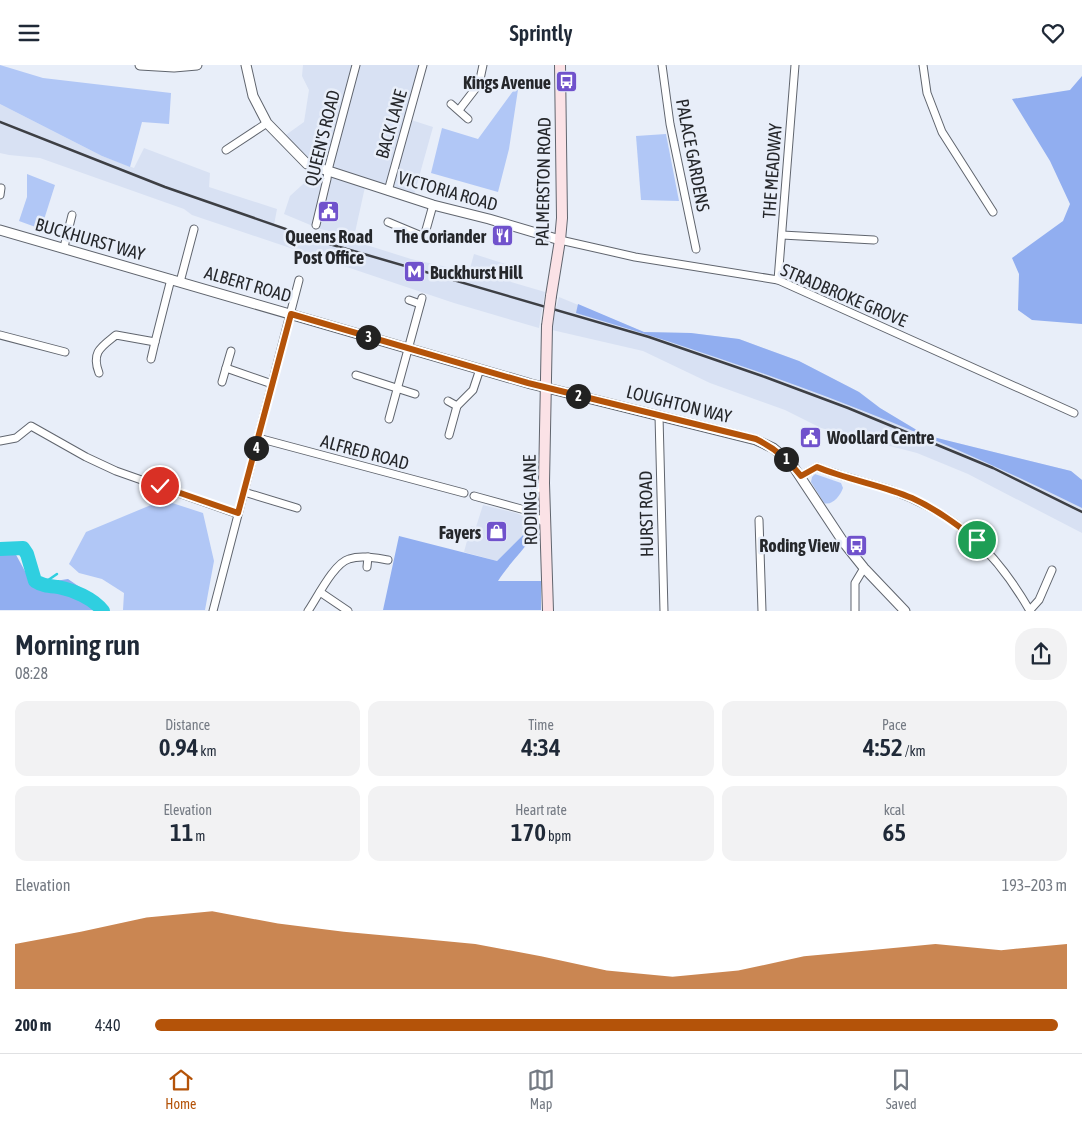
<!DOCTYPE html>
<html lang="en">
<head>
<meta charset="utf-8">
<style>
	body { margin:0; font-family:"Asap Condensed",sans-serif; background:#f2f2f3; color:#1f2937; height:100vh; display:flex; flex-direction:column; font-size:19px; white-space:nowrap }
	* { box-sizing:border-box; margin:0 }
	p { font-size:16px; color:#747a83 }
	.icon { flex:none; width:28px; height:28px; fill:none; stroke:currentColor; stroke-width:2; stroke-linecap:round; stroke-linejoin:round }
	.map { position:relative; height:546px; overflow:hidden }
	.sheet { display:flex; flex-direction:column; background:#fff; flex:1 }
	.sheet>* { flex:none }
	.pin { position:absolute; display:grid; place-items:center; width:42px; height:42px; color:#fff; margin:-21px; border:2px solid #fff; border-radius:50%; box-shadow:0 1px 5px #0007 }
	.km { position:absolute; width:25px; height:25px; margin:-12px; border-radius:50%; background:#222; color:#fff; font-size:14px; line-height:25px; text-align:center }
	.round { display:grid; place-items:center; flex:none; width:52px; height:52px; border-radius:20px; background:#f2f2f3 }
	.head { display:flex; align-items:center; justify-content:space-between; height:85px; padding:0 15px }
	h1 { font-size:28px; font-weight:600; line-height:38px }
	.metrics { display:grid; grid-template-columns:repeat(3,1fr); gap:8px; height:85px; padding:5px 15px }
	.metrics div { display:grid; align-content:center; border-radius:12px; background:#f2f2f3; text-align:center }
	.metrics b { font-size:25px; font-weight:600 }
	.metrics small { font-size:14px; font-weight:400 }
	.metrics p { font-size:14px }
	.chart { height:140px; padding:10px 15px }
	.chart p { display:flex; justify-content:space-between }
	.chart svg { width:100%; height:90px; margin-top:5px; fill:#b45309; opacity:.7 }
	ul { padding:0 15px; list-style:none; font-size:16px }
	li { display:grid; grid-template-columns:80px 60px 1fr; align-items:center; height:38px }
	li i { height:12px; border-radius:6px; background:#b45309 }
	header { display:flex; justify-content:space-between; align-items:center; height:65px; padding:0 15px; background:#fff; font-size:22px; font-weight:600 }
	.menu { display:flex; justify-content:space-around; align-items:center; height:70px; border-top:1px solid #e0e1e3; background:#fff; font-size:14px; color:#747a83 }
	.menu a { display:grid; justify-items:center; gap:2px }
	.menu .selected { color:#b45309 }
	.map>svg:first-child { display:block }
	.built { fill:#d8e1f3 }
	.green { fill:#b1c7f6 }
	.forest { fill:#91aef0 }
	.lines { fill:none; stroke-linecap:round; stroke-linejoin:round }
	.stream { stroke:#2fcfe0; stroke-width:2.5 }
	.river { stroke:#2fcfe0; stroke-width:14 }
	.minor-casing { stroke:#60656e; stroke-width:9 }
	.tertiary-casing { stroke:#60656e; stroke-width:11 }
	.secondary-casing { stroke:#60656e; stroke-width:12 }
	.minor { stroke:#fff; stroke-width:7 }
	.tertiary { stroke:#fff; stroke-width:9 }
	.secondary { stroke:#fbe2e6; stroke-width:10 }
	.rail { stroke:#3d3f44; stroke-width:2.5 }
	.secondary-bridge-casing { stroke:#60656e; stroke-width:12; stroke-linecap:butt }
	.secondary-bridge { stroke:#fbe2e6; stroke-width:10 }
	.route-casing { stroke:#fff; stroke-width:10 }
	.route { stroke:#b45309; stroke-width:6 }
	.labels { text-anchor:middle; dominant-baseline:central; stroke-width:5; stroke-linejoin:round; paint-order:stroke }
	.poi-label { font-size:18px; font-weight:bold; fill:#25272b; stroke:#e8eef9; text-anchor:end }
	.street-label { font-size:18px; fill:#25272b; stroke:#e8eef9 }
</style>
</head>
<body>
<header><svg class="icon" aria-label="menu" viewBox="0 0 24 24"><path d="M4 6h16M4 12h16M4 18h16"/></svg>Sprintly<svg class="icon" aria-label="heart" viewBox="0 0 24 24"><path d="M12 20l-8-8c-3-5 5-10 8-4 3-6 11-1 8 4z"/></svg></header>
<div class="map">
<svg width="1082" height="546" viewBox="0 0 1082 546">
	<rect width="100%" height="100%" fill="#e8eef9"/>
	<g class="built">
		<path d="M 303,0 L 419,0 L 405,53 L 433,62 L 412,137 L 365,122 L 354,172 L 320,164 L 284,149 L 290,131 L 313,110 L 283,72 L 304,57 L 309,25 L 302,11 Z"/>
		<path d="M 0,39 L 102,91 L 134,103 L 144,83 L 210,108 L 209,122 L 277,144 L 274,160 L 317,173 L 319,165 L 411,194 L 469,207 L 474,189 L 515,202 L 511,217 L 545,227 L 539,263 L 454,238 L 192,150 L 184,144 L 40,93 L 9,90 L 0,88 Z"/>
		<path d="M 559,232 L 644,267 L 691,268 L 739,274 L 799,296 L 859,327 L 880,343 L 925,370 L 1071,406 L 1082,415 L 1082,468 L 968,409 L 917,388 L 821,363 L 785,345 L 710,318 L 643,286 L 552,265 L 552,257 Z"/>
		<path d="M 483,440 L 516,448 L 530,454 L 523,470 L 497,496 L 464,487 L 471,461 L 476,462 Z"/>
	</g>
	<g class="green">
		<path d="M 0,0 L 43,13 L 171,28 L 169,59 L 142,57 L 130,102 L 102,91 L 0,39 Z"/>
		<path d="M 519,18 L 509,84 L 498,127 L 431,108 L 442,63 L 478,74 Z"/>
		<path d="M 666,69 L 679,136 L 641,135 L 636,71 Z"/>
		<path d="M 27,109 L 55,120 L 41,164 L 19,156 L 27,132 Z"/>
		<path d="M 815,409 L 841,418 L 843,423 C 840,431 832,441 824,438 L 811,417 L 812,412 Z"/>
		<path d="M 163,435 L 203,448 L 214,496 L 205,545 L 123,545 L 124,528 L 102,514 L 79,508 L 69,499 L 86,467 Z"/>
	</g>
	<g class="forest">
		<path d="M 1082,11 L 1082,259 L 1032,255 L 1018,245 L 1019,209 L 1012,193 L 1063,156 L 1070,139 L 1050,96 L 1012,34 L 1070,25 Z"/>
		<path d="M 578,239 L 644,267 L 691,268 L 739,274 L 799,296 L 859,327 L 880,343 L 925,370 L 1071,406 L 1082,415 L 1082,443 C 920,362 749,299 576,248 Z"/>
		<path d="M 523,470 L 532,472 C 522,487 508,500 498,516 L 541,516 L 541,545 L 383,545 L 399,471 L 497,496 Z"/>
		<path d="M 9,477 L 26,508 L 42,518 L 68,514 L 87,527 L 101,545 L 0,545 L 0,480 Z"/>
	</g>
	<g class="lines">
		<path class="stream" d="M 41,520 L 57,509"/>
		<path class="river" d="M 0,484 L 23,483 L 27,489 L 35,516 C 43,521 49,521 58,522 C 73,525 93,533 103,546"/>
		<defs>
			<g id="minor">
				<path d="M 662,0 L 670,59 L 696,184"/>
				<path d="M 923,0 L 927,28 L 942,67 L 993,147"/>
				<path d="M 451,39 L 468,54"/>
				<path d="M 459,45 L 479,19 L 483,0"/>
				<path d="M 226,85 L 267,58"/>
				<path d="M 388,126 L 423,0"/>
				<path d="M 0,130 L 1,123"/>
				<path d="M 388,157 L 424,172 L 433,140"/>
				<path d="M 316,160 L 327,114 L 328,105 L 356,0"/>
				<path d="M 782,170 L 874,175"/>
				<path d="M 560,175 L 635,192 L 778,215 L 1074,348"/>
				<path d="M 64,182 L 72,150"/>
				<path d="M 778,215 L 795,0"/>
				<path d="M 180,217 L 194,164"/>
				<path d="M 409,235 L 420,239"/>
				<path d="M 0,270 L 65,287"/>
				<path d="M 151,294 L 155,277"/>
				<path d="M 226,303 L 231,286"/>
				<path d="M 99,308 C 91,287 101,282 116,270 L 155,277 L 171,214"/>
				<path d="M 356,310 L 415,329"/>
				<path d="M 222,317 L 226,303 L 272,319"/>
				<path d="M 448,336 L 457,341"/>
				<path d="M 659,351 L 664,546"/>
				<path d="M 389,354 L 422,233"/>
				<path d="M 449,370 L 457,341 L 473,325 L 480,304"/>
				<path d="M 258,373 L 464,428"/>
				<path d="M 0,376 L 16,373 L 31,361 L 86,392 L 116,406 L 238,449"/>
				<path d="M 801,411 L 817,402 C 841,412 867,417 891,425 C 956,449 995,485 1030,546"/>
				<path d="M 244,427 L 297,443"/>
				<path d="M 474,431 L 525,445 L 545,458"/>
				<path d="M 525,445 L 536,425 L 544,418"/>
				<path d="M 759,455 L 762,546"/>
				<path d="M 367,502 L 368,492"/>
				<path d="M 320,527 L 348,546"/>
				<path d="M 1030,545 L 1039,535 L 1052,505"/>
				<path d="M 213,546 L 299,215"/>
				<path d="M 308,546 C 317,533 334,498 349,494 C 361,490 375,493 388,495"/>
				<path d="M 855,546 L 855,518 L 864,503"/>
			</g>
			<g id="tertiary">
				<path d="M 140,0 L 174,2 L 197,0"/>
				<path d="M 246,0 L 253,31 L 267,58 L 307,99 L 433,140 L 489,154 L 560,175"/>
				<path d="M 0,165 L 531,319 L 756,375 L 773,383 L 791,398 L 844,478 L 864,503 L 905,546"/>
			</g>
			<g id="secondary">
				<path d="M 551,231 L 560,175 L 562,153 L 560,0"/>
				<path d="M 547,261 L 544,418 L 548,546"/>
			</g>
		</defs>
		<use href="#minor" class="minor-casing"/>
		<use href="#tertiary" class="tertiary-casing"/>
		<use href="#secondary" class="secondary-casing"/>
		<use href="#minor" class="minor"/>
		<use href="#tertiary" class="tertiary"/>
		<use href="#secondary" class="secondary"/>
		<path class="rail" d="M 0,57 L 165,122 L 326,178 L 649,272 L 765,312 L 848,343 L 993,403 L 1082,447"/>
		<defs>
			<path id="secondary-bridge" d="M 547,261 L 551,231"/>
		</defs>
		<use href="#secondary-bridge" class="secondary-bridge-casing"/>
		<use href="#secondary-bridge" class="secondary-bridge"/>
	</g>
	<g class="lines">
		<defs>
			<path id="route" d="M 160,421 L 238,448 L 291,249 L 528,318 L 756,374 C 775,383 788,394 801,411 L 817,402 C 848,415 882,420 912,433 C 936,444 956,459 977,475"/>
		</defs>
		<use href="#route" class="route-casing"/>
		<use href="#route" class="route"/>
	</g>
	<defs>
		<symbol id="bus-square" viewBox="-11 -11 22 22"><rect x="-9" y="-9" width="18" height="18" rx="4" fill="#7052cc" stroke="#e8eef9"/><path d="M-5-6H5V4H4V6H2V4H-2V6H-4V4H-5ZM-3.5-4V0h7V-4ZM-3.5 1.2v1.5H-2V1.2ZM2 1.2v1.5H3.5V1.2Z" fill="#fff"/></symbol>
		<symbol id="civic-square" viewBox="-11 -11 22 22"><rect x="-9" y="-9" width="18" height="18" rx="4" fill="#7052cc" stroke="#e8eef9"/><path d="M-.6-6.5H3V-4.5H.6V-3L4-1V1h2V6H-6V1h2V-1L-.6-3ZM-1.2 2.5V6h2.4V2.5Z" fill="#fff"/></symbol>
		<symbol id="restaurant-square" viewBox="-11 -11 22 22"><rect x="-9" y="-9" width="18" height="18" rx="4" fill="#7052cc" stroke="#e8eef9"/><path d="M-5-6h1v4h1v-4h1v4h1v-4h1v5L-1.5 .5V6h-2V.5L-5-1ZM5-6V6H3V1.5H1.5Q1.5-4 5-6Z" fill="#fff"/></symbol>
		<symbol id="metro-square" viewBox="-11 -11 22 22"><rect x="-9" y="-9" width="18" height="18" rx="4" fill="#7052cc" stroke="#e8eef9"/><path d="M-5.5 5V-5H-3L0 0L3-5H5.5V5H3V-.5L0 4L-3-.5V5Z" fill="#fff"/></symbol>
		<symbol id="shop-square" viewBox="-11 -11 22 22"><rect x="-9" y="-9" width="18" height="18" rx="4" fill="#7052cc" stroke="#e8eef9"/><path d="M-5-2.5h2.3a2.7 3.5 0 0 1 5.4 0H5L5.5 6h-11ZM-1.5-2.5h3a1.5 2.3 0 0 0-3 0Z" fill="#fff"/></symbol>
	</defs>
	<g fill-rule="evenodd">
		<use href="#bus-square" x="554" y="4" width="25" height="25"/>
		<use href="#civic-square" x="316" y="134" width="25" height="25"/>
		<use href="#restaurant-square" x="490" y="158" width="25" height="25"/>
		<use href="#metro-square" x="402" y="194" width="25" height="25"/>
		<use href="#civic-square" x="798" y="360" width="25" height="25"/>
		<use href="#shop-square" x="484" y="454" width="25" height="25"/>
		<use href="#bus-square" x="844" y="468" width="25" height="25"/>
	</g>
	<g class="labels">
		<g class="poi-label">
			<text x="551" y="17">Kings Avenue</text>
			<text x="329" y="171" text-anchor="middle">Queens Road<tspan x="329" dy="21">Post Office</tspan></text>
			<text x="486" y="171">The Coriander</text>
			<text x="430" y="207" text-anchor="start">Buckhurst Hill</text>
			<text x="827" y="372" text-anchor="start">Woollard Centre</text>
			<text x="481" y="467">Fayers</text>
			<text x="840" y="480">Roding View</text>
		</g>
		<g class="street-label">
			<text transform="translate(391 59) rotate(-74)">BACK LANE</text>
			<text transform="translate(322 73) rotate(-76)">QUEEN'S ROAD</text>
			<text transform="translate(693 90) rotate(79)">PALACE GARDENS</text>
			<text transform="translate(772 106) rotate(-86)">THE MEADWAY</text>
			<text transform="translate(543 117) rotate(-89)">PALMERSTON ROAD</text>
			<text transform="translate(448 126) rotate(16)">VICTORIA ROAD</text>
			<text transform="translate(90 174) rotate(16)">BUCKHURST WAY</text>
			<text transform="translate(248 219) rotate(16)">ALBERT ROAD</text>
			<text transform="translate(844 230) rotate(23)">STRADBROKE GROVE</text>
			<text transform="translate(679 339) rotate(14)">LOUGHTON WAY</text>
			<text transform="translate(365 387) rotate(15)">ALFRED ROAD</text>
			<text transform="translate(530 435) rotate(-91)">RODING LANE</text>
			<text transform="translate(646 449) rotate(-91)">HURST ROAD</text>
		</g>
	</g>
</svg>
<div class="pin" style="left:977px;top:475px;background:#1e9e55"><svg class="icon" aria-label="arrive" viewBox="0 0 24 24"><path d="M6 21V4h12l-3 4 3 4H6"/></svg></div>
<div class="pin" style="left:160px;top:421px;background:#d93025"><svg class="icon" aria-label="check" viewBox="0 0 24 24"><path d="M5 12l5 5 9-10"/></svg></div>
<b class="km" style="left:786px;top:394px">1</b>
<b class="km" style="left:578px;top:331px">2</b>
<b class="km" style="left:368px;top:272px">3</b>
<b class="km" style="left:256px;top:383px">4</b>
</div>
<section class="sheet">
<div class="head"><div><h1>Morning run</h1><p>08:28</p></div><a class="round"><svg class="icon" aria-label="share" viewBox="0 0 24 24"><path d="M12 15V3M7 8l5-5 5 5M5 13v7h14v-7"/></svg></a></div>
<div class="metrics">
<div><p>Distance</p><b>0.94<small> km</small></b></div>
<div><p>Time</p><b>4:34</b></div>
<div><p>Pace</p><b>4:52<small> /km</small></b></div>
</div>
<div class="metrics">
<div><p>Elevation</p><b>11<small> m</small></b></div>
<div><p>Heart rate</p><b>170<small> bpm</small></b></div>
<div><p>kcal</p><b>65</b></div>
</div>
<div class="chart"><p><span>Elevation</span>193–203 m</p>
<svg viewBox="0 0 160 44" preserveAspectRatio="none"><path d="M0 44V22L10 16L20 9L30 6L40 12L50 16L60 19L70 22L80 28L90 35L100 38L110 35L120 28L130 25L140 22L150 25L160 22V44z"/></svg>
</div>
<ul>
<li><b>200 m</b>4:40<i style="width:99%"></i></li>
</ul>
</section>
<nav class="menu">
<a class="selected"><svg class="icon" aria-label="home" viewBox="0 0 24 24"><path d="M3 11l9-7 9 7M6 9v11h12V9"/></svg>Home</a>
<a><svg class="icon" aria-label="map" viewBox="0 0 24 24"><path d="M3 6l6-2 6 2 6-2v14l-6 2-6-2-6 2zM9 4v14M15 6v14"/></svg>Map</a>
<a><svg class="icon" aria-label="saved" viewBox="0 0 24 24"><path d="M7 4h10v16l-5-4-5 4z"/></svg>Saved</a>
</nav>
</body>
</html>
